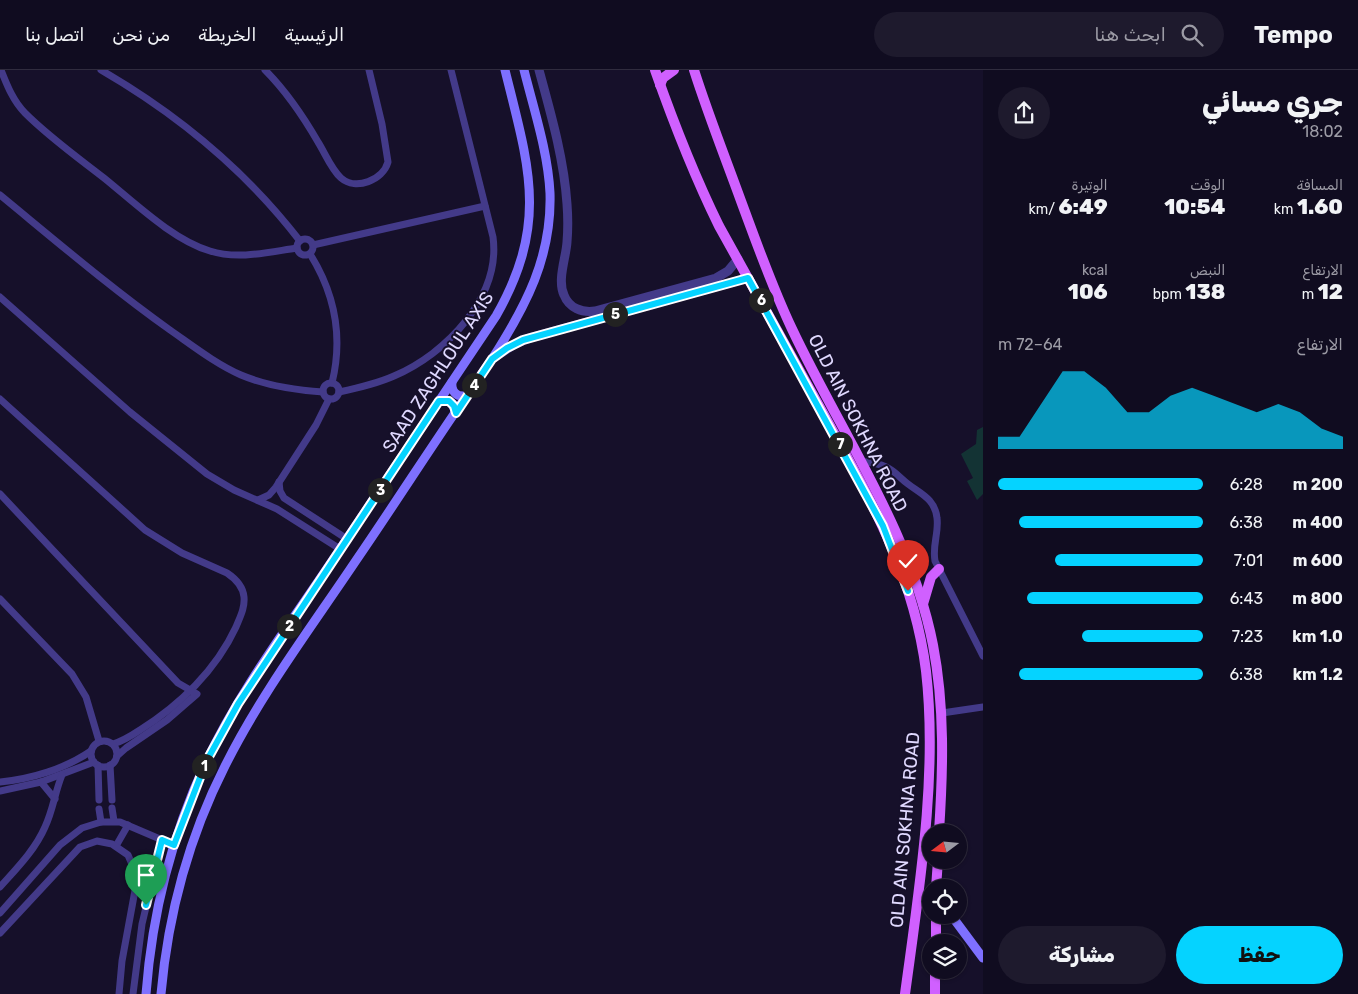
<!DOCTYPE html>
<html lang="ar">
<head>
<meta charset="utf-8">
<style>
	body { margin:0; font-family:Rubik,"Noto Naskh Arabic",sans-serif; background:#1e1a2d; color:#f1f3f6; direction:rtl; height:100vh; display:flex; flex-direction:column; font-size:19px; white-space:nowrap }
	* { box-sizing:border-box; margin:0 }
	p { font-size:16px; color:#9c9ba5 }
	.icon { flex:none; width:28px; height:28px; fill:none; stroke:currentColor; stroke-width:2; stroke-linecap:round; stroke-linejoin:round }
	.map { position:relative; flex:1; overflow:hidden; direction:ltr }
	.drawer { display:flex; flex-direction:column; background:#100c20; width:375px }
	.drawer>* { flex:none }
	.needle { width:32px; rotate:254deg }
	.fabs { position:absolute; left:922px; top:754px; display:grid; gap:10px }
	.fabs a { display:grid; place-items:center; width:45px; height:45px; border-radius:50%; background:#100c20; box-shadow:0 1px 4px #0004,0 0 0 1px #302c3e; font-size:25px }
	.pin { position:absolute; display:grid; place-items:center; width:42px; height:42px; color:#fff; margin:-51px -21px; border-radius:50% 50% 50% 0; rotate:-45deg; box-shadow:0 0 5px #0007 }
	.pin .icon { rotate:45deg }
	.km { position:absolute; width:25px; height:25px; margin:-12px; border-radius:50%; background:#222; color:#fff; font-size:14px; line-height:25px; text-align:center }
	.round { display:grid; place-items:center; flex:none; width:52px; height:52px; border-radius:26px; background:#1e1a2d }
	.head { display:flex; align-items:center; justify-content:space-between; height:85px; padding:0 15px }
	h1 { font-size:28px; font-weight:800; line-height:38px }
	.figures { display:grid; grid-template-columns:repeat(3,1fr); gap:8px; height:85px; padding:5px 15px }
	.figures div { display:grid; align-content:center }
	.figures b { font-size:21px; font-weight:800 }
	.figures small { font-size:14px; font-weight:400 }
	.figures p { font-size:14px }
	.chart { height:140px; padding:10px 15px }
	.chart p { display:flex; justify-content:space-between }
	.chart svg { width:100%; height:90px; margin-top:5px; fill:#05d3ff; opacity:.7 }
	.action { display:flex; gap:10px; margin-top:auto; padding:10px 15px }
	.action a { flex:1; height:58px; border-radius:30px; background:#05d3ff; color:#111; font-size:20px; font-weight:800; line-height:58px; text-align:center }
	.action a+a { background:#1e1a2d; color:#f1f3f6 }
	ul { padding:0 15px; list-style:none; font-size:16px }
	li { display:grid; grid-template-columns:80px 60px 1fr; align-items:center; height:38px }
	li i { height:12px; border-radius:6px; background:#05d3ff }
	header { display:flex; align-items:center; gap:30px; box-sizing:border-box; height:70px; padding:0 25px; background:#100c20; border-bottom:1px solid #302c3e }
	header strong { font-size:24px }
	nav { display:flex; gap:28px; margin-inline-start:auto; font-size:18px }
	.search { width:350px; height:45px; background:#1e1a2d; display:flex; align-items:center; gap:12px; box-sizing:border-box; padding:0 18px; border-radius:28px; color:#9c9ba5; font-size:19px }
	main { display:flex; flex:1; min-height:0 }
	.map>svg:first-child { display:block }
	.green { fill:#133334 }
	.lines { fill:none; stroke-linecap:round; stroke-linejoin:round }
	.minor { stroke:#433a89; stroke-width:7 }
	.tertiary { stroke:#433a89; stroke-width:9 }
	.secondary { stroke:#7e70ff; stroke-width:9 }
	.primary { stroke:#d060ff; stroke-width:10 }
	.route-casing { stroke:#fff; stroke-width:10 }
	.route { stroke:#05d3ff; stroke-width:6 }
	.labels { text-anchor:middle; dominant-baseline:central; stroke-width:4; stroke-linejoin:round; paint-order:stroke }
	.street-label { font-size:18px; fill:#e0d9ff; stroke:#16102a }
</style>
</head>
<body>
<header>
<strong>Tempo</strong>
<div class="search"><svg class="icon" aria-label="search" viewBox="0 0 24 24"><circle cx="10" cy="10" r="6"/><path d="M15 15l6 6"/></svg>ابحث هنا</div>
<nav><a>الرئيسية</a><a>الخريطة</a><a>من نحن</a><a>اتصل بنا</a></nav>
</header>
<main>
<section class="drawer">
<div class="head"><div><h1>جري مسائي</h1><p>18:02</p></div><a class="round"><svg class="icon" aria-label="share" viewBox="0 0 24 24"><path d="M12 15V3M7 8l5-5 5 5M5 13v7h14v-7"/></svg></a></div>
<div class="figures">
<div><p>المسافة</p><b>1.60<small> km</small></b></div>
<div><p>الوقت</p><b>10:54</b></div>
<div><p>الوتيرة</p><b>6:49<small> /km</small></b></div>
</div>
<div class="figures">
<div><p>الارتفاع</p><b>12<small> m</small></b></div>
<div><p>النبض</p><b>138<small> bpm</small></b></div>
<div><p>kcal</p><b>106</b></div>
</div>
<div class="chart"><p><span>الارتفاع</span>64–72 m</p>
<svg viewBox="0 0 160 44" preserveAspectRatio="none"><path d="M0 44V38L10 38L20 22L30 6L40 6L50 14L60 26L70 26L80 18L90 14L100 18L110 22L120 26L130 22L140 26L150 34L160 38V44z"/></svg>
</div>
<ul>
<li><b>200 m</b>6:28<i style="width:100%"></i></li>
<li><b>400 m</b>6:38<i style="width:90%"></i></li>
<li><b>600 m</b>7:01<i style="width:72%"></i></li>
<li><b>800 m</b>6:43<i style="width:86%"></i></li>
<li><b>1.0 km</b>7:23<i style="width:59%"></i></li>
<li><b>1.2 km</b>6:38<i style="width:90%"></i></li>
</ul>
<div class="action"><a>حفظ</a><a>مشاركة</a></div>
</section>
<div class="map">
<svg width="983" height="924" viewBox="0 0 983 924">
	<rect width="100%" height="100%" fill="#16102a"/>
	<path class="green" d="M 983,357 L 983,424 L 977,430 L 967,411 L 973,408 L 961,384 L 976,374 L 977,360 Z"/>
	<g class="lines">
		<g class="minor">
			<path d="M 1,0 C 7,15 13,31 25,43 C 49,67 77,87 104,108 C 135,133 173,170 210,181 C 238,190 269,182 297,178"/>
			<path d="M 101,0 C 177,44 246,101 300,171"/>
			<path d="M 265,0 C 286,21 303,46 318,72 C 325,83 331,99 341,108 C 356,121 383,110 388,92 L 382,54 L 369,0"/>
			<path d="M 0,125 C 56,171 111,218 170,260 C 193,276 216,294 241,305 C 267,316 295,320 323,322"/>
			<circle cx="305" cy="177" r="8"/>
			<path d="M 313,175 L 485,136"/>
			<path d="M 310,184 C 335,224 343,268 332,313"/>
			<path d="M 0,227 L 130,342 L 207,404 L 234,420 L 277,439 L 340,479"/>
			<circle cx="331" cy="321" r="8"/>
			<path d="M 339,322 C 358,318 376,314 394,306 C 446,284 501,227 493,167 L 451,0"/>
			<path d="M 0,329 L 145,460 L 182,483 L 227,503 C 236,509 243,516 244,527 C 245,538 240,547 236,557 C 216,600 180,635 140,660 C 131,666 123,671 113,674"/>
			<path d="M 860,391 C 869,392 878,393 886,397 C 895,401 900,408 908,414 C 921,424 935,429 937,448 C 939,463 932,476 935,491 L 983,586"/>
			<path d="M 279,412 L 280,421 L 284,428 L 347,469"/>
			<path d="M 0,424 L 178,613 L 197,624 L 167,650 L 126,678 L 117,686"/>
			<path d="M 258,430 L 269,425 L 276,417 L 316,355 L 329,329"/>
			<path d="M 0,529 L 72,604 L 86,627 L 99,671"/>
			<path d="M 942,643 L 983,637"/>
			<circle cx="104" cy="684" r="13"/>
			<path d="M 98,695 L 99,730"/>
			<path d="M 110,695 L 112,730"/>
			<path d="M 0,712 C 31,709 65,699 91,681"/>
			<path d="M 41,712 L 55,729"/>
			<path d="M 0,721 L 41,712 L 94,692"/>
			<path d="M 112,738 L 114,751"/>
			<path d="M 99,739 L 101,752"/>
			<path d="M 116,776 L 128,755"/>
			<path d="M 0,817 C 17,798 35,780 45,757 C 53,740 55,722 62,705"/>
			<path d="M 0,843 L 60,775 L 82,758 L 101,752 L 120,752 L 174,775"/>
			<path d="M 0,863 L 80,777 L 97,771 L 112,774 L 128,785 L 134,799 L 136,815 L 122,891 L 119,924"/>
			<path d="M 133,924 L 142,854 L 162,770"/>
		</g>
		<g class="tertiary">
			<path d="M 539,0 C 551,44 564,89 567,134 C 568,147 568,160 567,172 C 566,188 557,210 564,225 C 569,238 582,243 595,241 L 716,208 L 728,201 L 738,189"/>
			<path d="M 492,289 L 515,274 L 532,267 L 748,208"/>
		</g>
		<g class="secondary">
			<path d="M 452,312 C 451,321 456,327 465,326"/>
			<path d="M 439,331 L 446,330 L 452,333 L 456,343"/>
			<path d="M 951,845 L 983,888"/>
			<path d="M 146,924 C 152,844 172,765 206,692 C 240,620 290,554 334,488 C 388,408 442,327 496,246 C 549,153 529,97 505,0"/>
			<path d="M 161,924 C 168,845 189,767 225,696 C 261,624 310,559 355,492 C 401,425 445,355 492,289 C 526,236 552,187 550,123 C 548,82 534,40 524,0"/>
		</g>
		<g class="primary">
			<path d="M 655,0 C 674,54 694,105 719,156 C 754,218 788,281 823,343 C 869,427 914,504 926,601 C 938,705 919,820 905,924"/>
			<path d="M 694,0 C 708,44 725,87 741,131 C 757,174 772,217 792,259 C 841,363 911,462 933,575 C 945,637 943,700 939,762"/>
			<path d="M 660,15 L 663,8 L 674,0"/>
			<path d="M 923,534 L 931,507 L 939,499"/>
			<path d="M 936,818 L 938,790"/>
			<path d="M 936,872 L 936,845"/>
			<path d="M 935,924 L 935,900"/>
		</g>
	</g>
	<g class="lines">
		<defs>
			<path id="route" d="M 146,835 L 162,770 L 174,775 L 206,692 L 238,634 L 439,331 L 449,331 L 454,336 L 456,343 L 492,289 L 507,278 L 523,270 L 748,208 L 883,456 L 908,521"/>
		</defs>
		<use href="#route" class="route-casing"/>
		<use href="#route" class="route"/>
	</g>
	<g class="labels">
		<g class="street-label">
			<text transform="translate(438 302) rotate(-57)">SAAD ZAGHLOUL AXIS</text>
			<text transform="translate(858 353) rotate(63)">OLD AIN SOKHNA ROAD</text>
			<text transform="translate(905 760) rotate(-85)">OLD AIN SOKHNA ROAD</text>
		</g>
	</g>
</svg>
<div class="fabs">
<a><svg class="needle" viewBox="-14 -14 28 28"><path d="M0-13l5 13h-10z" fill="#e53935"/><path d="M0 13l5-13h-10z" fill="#9c9ba5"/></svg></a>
<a><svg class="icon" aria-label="locate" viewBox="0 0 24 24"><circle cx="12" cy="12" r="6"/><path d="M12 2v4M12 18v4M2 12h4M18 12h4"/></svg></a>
<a><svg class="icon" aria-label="layers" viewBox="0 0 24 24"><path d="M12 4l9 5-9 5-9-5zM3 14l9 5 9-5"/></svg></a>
</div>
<div class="pin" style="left:146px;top:835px;background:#1e9e55"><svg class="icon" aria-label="arrive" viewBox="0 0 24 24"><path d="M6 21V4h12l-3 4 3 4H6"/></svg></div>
<div class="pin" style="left:908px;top:521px;background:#d93025"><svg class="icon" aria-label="check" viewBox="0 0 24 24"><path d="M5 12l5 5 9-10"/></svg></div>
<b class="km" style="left:204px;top:696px">1</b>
<b class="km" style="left:289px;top:556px">2</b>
<b class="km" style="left:380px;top:420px">3</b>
<b class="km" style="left:474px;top:315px">4</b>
<b class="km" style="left:615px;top:244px">5</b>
<b class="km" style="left:761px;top:230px">6</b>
<b class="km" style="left:840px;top:374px">7</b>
</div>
</main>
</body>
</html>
